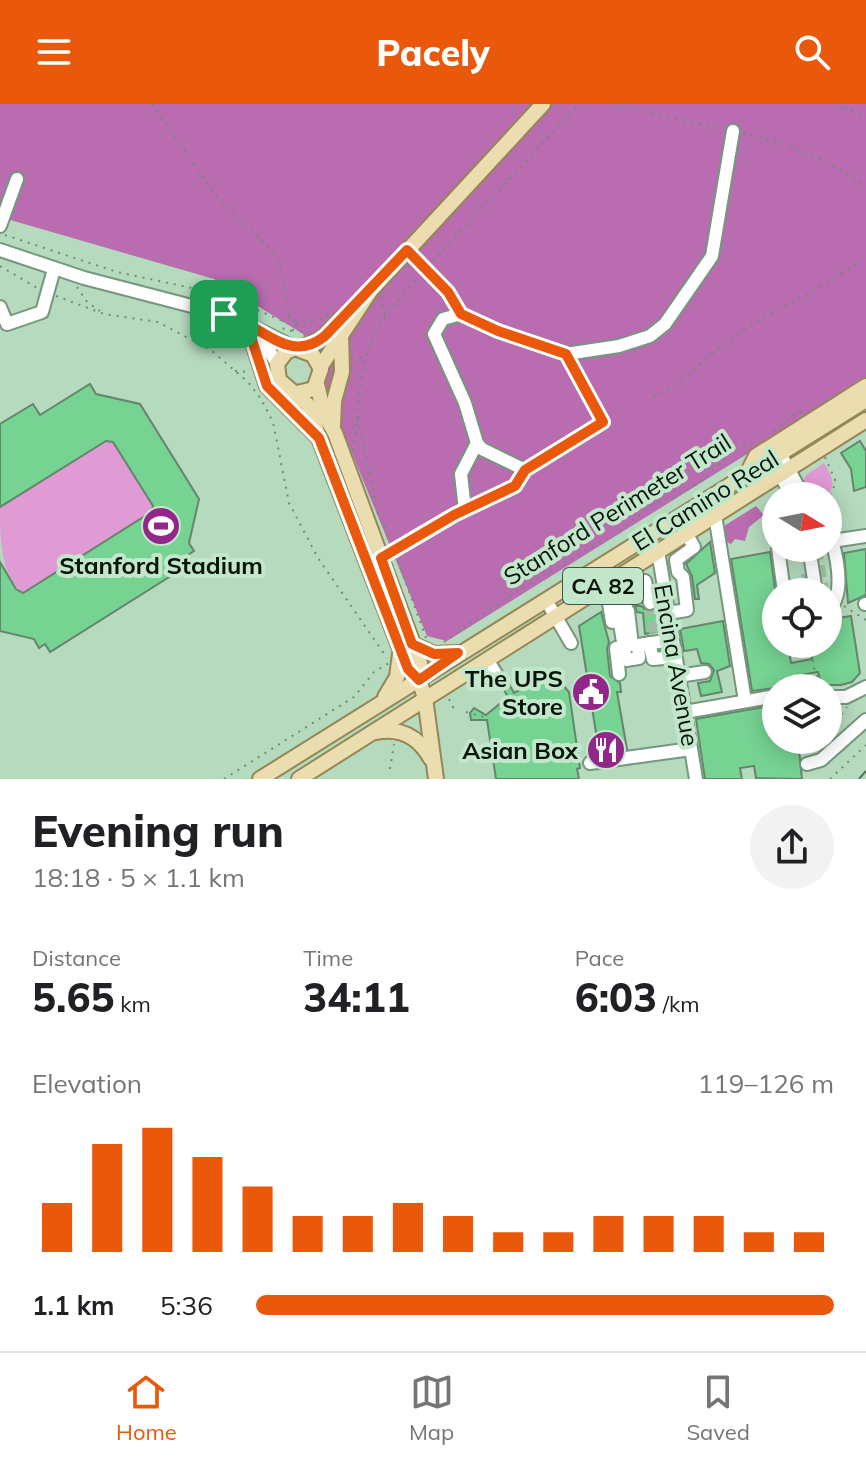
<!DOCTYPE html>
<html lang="en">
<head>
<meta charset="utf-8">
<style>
	body { margin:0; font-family:Mulish,sans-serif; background:#f2f2f2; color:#202124; height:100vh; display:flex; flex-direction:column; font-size:30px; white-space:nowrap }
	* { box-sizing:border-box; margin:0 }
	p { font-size:26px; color:#757577 }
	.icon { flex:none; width:44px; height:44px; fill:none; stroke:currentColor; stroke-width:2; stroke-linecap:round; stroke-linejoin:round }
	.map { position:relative; height:675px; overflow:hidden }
	.sheet { display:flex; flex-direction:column; background:#fff; flex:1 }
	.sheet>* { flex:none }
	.needle { width:52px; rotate:100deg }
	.tools { position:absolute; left:762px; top:378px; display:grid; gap:16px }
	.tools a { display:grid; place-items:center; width:80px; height:80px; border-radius:50%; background:#fff; box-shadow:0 4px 20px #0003; font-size:40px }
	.pin { position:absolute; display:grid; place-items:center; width:68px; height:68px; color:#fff; margin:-34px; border-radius:16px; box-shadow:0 4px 12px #0006 }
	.round { display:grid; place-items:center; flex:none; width:84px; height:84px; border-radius:42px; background:#f2f2f2 }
	.overview { display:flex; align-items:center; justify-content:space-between; height:136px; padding:0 32px }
	h1 { font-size:44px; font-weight:800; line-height:60px }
	.stats { display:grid; grid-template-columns:repeat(3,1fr); gap:12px; height:136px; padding:8px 32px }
	.stats div { display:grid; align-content:center }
	.stats b { font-size:40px; font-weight:800 }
	.stats small { font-size:22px; font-weight:400 }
	.stats p { font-size:22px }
	.chart { height:224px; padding:16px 32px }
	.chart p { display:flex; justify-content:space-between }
	.chart svg { width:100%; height:144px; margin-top:8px; stroke:#ea580c; stroke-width:6 }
	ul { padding:0 32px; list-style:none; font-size:26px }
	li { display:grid; grid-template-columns:128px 96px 1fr; align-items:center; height:60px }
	li i { height:20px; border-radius:10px; background:#ea580c }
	header { display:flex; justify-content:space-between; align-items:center; height:104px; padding:0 32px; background:#ea580c; color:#fff; font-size:36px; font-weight:800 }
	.tabs { display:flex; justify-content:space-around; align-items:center; height:112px; border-top:2px solid #e0e0e0; background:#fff; font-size:22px; color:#757577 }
	.tabs a { display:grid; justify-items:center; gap:4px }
	.tabs .on { color:#ea580c }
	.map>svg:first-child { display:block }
	.green { fill:#e09bd5 }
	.forest { fill:#b96caf }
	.building { fill:#76d392; stroke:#65866d; stroke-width:2 }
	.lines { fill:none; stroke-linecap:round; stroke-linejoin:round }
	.minor-tunnel { stroke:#9cbca3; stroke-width:12; stroke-dasharray:12 6; stroke-linecap:butt }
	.minor-casing { stroke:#75977d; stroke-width:16 }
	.major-casing { stroke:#938855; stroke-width:18 }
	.path { stroke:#718c77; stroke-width:2; stroke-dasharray:2 6; stroke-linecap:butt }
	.minor { stroke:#fff; stroke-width:12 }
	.major { stroke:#ebddb0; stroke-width:14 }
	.rail { stroke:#59715f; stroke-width:2; stroke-dasharray:14 14; stroke-linecap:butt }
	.route-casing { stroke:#fff; stroke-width:16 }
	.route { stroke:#ea580c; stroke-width:10 }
	.labels { text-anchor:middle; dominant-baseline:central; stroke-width:8; stroke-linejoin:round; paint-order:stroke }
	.shield { fill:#c3e7cb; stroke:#405445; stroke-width:2 }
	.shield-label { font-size:22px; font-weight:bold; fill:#08150c }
	.street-label { font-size:24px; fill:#08150c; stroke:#c3e7cb }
	.poi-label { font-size:24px; font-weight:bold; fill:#08150c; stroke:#c3e7cb; text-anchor:end }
</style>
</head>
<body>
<header><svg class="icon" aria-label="menu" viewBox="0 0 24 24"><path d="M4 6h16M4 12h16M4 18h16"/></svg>Pacely<svg class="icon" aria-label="search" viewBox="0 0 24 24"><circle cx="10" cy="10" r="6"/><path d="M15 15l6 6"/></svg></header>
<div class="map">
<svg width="866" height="675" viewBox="0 0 866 675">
	<rect width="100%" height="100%" fill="#b6dabe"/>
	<g class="green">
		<path d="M 106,337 L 113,338 L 153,402 L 151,408 L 23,489 C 0,471 0,433 0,403 Z"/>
		<path d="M 824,359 C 832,372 836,379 828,392 L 808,392 L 803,378 L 806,371 Z"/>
	</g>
	<g class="forest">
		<path d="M 0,0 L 866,0 L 866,276 L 447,537 L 427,532 L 303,230 L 214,175 L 0,113 Z"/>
		<path d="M 756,402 L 764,411 L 749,423 L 745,437 L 735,435 L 731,440 L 724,437 L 724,422 Z"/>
	</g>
	<g class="building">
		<path d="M 90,280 L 96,290 L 140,300 L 199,395 L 189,439 L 194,447 L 188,451 L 193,458 L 50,548 L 45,540 L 39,544 L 34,535 L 0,527 L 0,458 L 16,485 L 23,489 L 151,408 L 153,402 L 113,338 L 106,337 L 0,403 L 0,320 L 33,300 L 40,311 Z"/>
		<path d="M 860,337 L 866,347 L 866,383 L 854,387 L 851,365 L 841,349 Z"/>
		<path d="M 710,438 L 715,469 L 697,481 L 699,495 L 695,495 L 692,472 L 686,460 Z"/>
		<path d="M 866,445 L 866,491 L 848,499 L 844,449 Z"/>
		<path d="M 770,448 L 776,492 L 776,540 L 788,540 L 791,559 L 812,555 L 810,540 L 828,540 L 828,515 L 836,510 L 839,514 L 851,512 L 860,569 L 852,578 L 841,581 L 828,581 L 820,576 L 818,568 L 789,573 L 790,582 L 752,587 L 731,455 Z"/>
		<path d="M 637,499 L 636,502 L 641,502 L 647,507 L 656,506 L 659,527 L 645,530 L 643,509 L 637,508 L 635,502 Z"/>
		<path d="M 601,508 L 609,538 L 607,545 L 610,572 L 620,579 L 621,588 L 617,588 L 627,645 L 603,647 L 601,635 L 597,635 L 579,522 Z"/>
		<path d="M 723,517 L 730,562 L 717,567 L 722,588 L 701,592 L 698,579 L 710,577 L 714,566 L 709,560 L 701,559 L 697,545 L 684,547 L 680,525 Z"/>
		<path d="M 552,569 L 569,588 L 580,664 L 577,665 L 579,675 L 496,675 L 487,616 L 471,616 L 470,609 L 474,604 L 486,611 L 508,593 L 504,586 L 508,584 L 510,582 L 514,589 Z"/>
		<path d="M 776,601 L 776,636 L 798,636 L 802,675 L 756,674 L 754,662 L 740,664 L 742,675 L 705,675 L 696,615 Z"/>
	</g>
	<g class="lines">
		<g class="minor-tunnel">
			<path d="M 816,444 L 823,488"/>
			<path d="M 807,469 L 810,488"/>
			<path d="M 650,499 L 655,529"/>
		</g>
		<defs>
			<g id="minor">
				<path d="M 0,122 L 17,75"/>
				<path d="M 0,146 L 84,174 L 234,213 L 295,244"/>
				<path d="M 407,146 L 448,188 L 461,210 L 498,227 L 566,250 L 619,242 L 650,232 L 665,220 L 712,152 L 733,27"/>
				<path d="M 0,203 L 7,220 L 42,208 L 54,165"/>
				<path d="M 461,210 L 443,215 L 434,230 L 465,299 L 477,339 L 482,345 L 525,366"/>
				<path d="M 247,228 L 269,246 L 277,260"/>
				<path d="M 780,349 L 803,392"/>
				<path d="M 776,364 L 792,392"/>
				<path d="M 465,406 L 461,370 L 477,339"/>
				<path d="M 715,411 L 745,597"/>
				<path d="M 828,426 C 836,446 847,490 828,506"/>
				<path d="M 832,437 L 866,432"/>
				<path d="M 778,444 L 784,488"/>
				<path d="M 809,444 L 816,488"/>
				<path d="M 658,447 L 696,675"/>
				<path d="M 375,454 L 381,454 L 454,411 L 515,382 L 525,366 L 603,318 L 566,250"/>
				<path d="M 599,484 L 609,499 L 612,518"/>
				<path d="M 628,486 L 621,485 L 618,508 L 626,556 L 639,554 L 638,541 L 672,536"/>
				<path d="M 546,496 L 571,539"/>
				<path d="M 628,497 L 628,486 L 645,477 L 650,499"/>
				<path d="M 865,500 L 866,500"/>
				<path d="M 628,507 L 632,541 L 638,541"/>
				<path d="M 668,509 L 687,506 L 683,473 L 678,468 L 676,456 L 694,443 L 686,429"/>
				<path d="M 649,539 L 653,555 L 675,553"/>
				<path d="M 616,544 L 619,570"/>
				<path d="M 487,555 L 501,578"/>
				<path d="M 678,572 L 705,568"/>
				<path d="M 828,593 L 846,593 L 866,583"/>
				<path d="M 685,608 L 776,592"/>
				<path d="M 590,659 L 691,645"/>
				<path d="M 807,660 L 821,656 L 866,616"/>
			</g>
			<g id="major">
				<path d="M 250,230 L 267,282 L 316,331"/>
				<path d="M 300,244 L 321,235 L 347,209"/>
				<path d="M 321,262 L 371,186 L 543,0"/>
				<path d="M 317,280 L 324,310 L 335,329 L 420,559 L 419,576 L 425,594 L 436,675"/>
				<path d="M 297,289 L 314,285 L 321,265 L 313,251 L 295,244 L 286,248 L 277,260 L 279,276 L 308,301 L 319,334 L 408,565 L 419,576"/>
				<path d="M 333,321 L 334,297 L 342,268 L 341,230"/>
				<path d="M 749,366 L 756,352 L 866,282"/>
				<path d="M 412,540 L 434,550 L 458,549"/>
				<path d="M 385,593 L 397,573 L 400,550"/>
				<path d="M 376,628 C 400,623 419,633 431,655"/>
				<path d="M 260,675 L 866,296"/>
				<path d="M 299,675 L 866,316"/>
			</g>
		</defs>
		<use href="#minor" class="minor-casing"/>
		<use href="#major" class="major-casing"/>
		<g class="path">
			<path d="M 152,0 L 217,93 L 257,131 L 280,158 L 290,214"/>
			<path d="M 613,0 L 721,25"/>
			<path d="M 837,0 L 866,13"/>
			<path d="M 743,29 C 790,39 827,55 866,83"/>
			<path d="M 5,131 L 117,168 L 220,190 L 283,217"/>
			<path d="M 433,157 L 579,0"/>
			<path d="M 0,162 L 39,185"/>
			<path d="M 77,183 L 87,198 L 100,207"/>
			<path d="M 56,192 L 104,210 L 158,218 L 211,246 L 248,278 L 261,295 L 273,318 L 289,399 L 318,454 L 387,554"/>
			<path d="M 381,193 L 385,214"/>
			<circle cx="289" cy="220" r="7"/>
			<path d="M 296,220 L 321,215 L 330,210"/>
			<path d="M 292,226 L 306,228"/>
			<path d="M 351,254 L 364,253"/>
			<path d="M 235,267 L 249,268"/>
			<path d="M 654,293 C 686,276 709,250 738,230 C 779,201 826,184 866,153"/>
			<path d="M 358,314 L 378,409 L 391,436"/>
			<path d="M 774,327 L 795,310 L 805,307"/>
			<path d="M 353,346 C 358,315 358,282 366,252 C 374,223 398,196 418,174"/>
			<path d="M 825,353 L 836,378 L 828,396"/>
			<path d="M 770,423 L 772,436"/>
			<path d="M 398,457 L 426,534"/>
			<path d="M 844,502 L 866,516"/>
			<path d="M 444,538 L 515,488 L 619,427 L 654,399 L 676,392 L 703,376 L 734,345 L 752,340"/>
			<path d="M 810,540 L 815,569 L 821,579"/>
			<path d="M 449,595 L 454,605"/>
			<path d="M 466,608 L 484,613"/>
			<path d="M 828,618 L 838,615 L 847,603"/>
			<path d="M 805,636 L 815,640 L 822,636"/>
			<path d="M 390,665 L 394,640"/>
			<path d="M 224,675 L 354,593 L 374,568 L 389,559"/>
			<path d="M 830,675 L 866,641"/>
		</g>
		<use href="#minor" class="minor"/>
		<use href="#major" class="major"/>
		<path class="rail" d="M 859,675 L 866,667"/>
	</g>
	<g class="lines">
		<defs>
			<path id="route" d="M 407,146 L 448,188 L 461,210 L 498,227 L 566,250 L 603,318 L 525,366 L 515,382 L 454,411 L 381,454 L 412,540 L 434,550 L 458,549 L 419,576 L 408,565 L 319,334 L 267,282 L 250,230 L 224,210 C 261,219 288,262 325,232 Z"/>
		</defs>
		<use href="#route" class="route-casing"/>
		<use href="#route" class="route"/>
	</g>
	<defs>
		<symbol id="stadium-disc" viewBox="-11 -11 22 22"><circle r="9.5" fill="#932789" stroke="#c3e7cb"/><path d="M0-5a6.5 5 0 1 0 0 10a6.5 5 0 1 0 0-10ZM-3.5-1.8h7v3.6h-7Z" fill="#fff"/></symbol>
		<symbol id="civic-disc" viewBox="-11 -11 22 22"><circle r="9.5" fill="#932789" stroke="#c3e7cb"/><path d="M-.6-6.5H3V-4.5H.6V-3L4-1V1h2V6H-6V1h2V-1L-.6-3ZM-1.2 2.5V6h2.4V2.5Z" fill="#fff"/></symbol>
		<symbol id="restaurant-disc" viewBox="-11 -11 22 22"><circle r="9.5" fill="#932789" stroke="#c3e7cb"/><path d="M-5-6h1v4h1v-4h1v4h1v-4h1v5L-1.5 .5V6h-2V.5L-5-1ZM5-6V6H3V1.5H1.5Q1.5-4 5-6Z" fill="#fff"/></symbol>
	</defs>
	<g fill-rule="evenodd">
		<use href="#stadium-disc" x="139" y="400" width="44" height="44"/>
		<use href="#civic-disc" x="569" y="566" width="44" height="44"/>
		<use href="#restaurant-disc" x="584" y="624" width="44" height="44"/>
	</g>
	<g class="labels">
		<rect class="shield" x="563" y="464" width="80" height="36" rx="6"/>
		<g class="shield-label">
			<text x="603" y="482">CA 82</text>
		</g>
		<g class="street-label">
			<text transform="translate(705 396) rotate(-32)">El Camino Real</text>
			<text transform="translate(617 405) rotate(-32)">Stanford Perimeter Trail</text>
			<text transform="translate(677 561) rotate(80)">Encina Avenue</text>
		</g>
		<g class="poi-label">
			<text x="161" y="461" text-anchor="middle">Stanford Stadium</text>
			<text x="563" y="574">The UPS<tspan x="563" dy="28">Store</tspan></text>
			<text x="578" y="646">Asian Box</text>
		</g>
	</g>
</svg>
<div class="tools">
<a><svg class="needle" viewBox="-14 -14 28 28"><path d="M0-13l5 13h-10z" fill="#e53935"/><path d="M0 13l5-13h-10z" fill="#757577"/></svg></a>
<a><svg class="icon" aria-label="locate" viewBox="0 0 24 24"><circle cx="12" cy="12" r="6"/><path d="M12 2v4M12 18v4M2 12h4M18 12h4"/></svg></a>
<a><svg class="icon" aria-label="layers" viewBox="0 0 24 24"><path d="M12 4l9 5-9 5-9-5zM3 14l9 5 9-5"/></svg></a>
</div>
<div class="pin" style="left:224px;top:210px;background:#1e9e55"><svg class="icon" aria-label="arrive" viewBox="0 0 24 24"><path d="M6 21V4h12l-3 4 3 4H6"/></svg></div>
</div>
<section class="sheet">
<div class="overview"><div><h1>Evening run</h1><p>18:18 · 5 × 1.1 km</p></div><a class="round"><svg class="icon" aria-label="share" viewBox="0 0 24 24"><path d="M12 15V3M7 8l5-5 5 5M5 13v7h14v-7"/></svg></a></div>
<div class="stats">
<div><p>Distance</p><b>5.65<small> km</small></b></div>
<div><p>Time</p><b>34:11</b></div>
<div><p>Pace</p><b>6:03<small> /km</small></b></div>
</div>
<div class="chart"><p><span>Elevation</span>119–126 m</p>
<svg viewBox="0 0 160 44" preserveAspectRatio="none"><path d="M5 44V29M15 44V11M25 44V6M35 44V15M45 44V24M55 44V33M65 44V33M75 44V29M85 44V33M95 44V38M105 44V38M115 44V33M125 44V33M135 44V33M145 44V38M155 44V38"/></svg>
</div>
<ul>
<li><b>1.1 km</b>5:36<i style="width:100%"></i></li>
</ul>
</section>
<nav class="tabs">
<a class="on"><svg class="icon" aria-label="home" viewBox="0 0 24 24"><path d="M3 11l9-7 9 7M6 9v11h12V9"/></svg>Home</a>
<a><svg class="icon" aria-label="map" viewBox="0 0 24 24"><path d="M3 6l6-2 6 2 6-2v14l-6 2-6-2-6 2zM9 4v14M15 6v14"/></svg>Map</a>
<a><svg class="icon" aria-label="saved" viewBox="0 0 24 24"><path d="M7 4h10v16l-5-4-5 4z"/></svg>Saved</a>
</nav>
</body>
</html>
